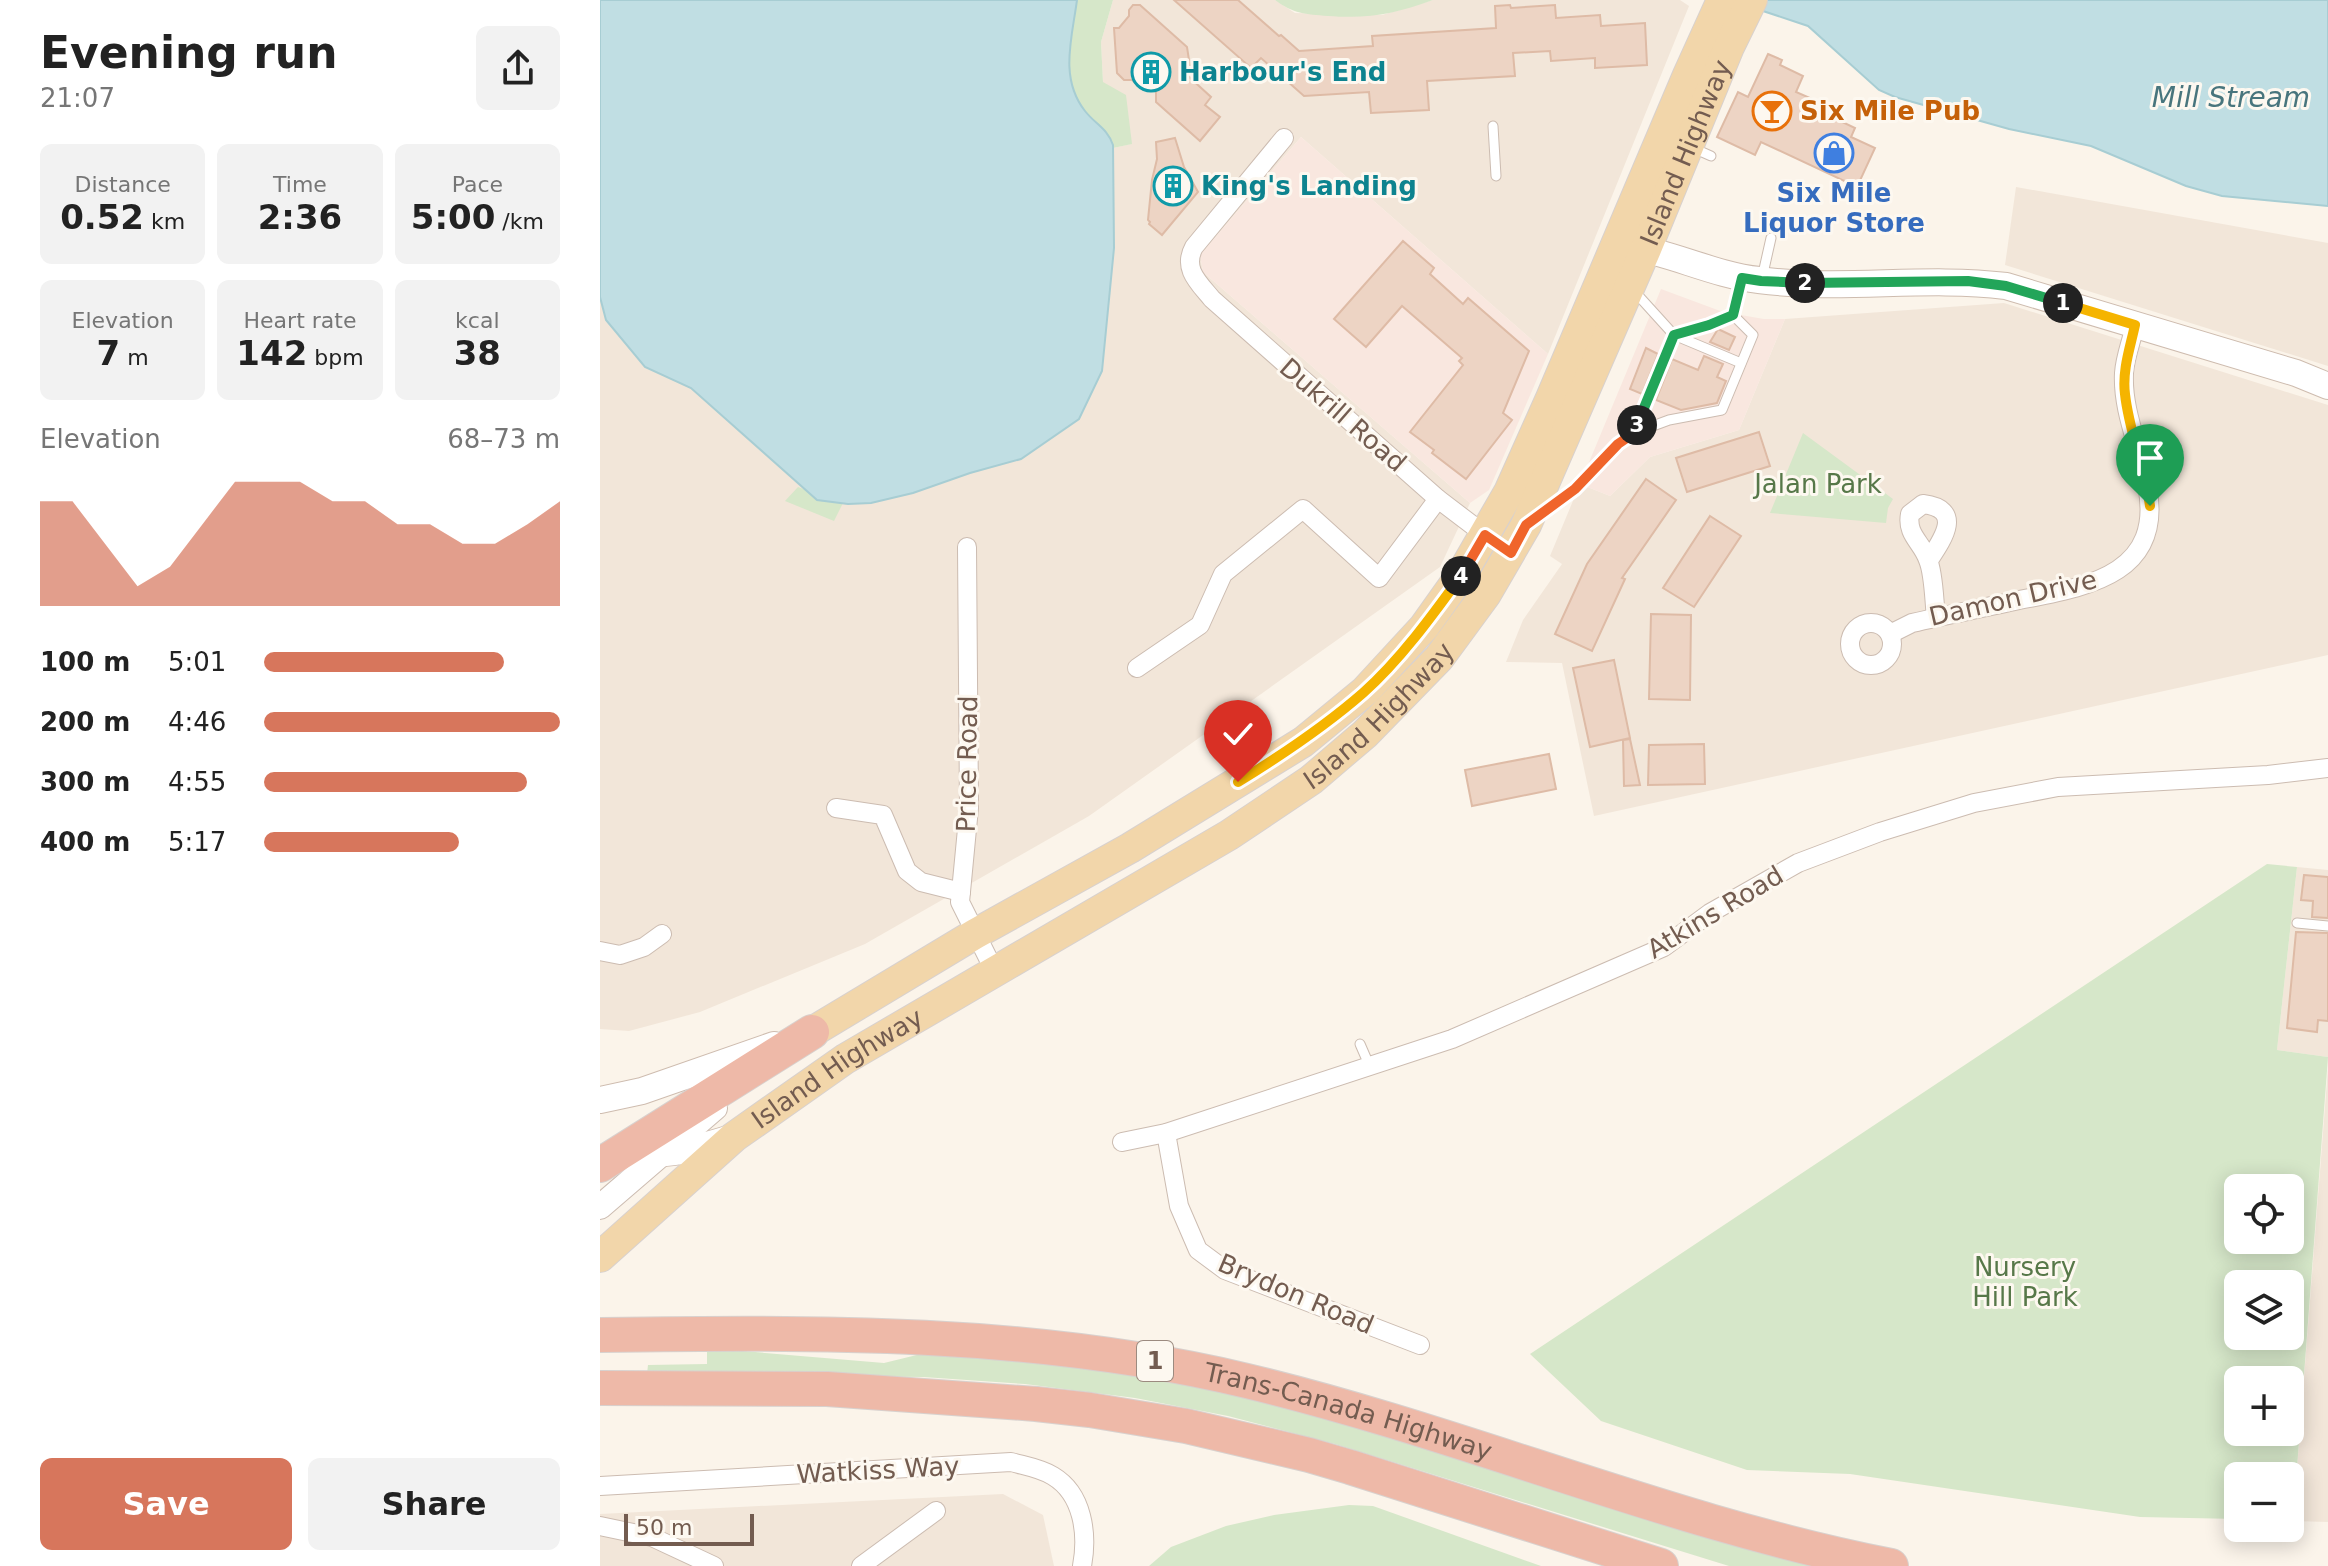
<!DOCTYPE html>
<html lang="en">
<head>
<meta charset="utf-8">
<style>
	body { margin:0; font-family:"DejaVu Sans",sans-serif; background:#f2f2f2; color:#222; height:100vh; display:flex; flex-direction:column; font-size:30px; white-space:nowrap }
	* { box-sizing:border-box; margin:0 }
	p { font-size:26px; color:#767676 }
	.icon { flex:none; width:44px; height:44px; fill:none; stroke:currentColor; stroke-width:2; stroke-linecap:round; stroke-linejoin:round }
	.map { position:relative; flex:1; overflow:hidden }
	.panel { display:flex; flex-direction:column; background:#fff; width:600px }
	.panel>* { flex:none }
	.tools { position:absolute; left:1624px; top:1174px; display:grid; gap:16px }
	.tools a { display:grid; place-items:center; width:80px; height:80px; border-radius:12px; background:#fff; box-shadow:0 4px 20px #0003; font-size:40px }
	.scale { position:absolute; left:24px; bottom:20px; width:130px; box-sizing:border-box; padding-left:8px; border:4px solid #735c50; border-top:0; font-size:22px; line-height:28px; white-space:nowrap; color:#735c50; -webkit-text-stroke:6px #fdf8f0; paint-order:stroke }
	.pin { position:absolute; display:grid; place-items:center; width:68px; height:68px; color:#fff; margin:-82px -34px; border-radius:50% 50% 50% 0; rotate:-45deg; box-shadow:0 0 8px #0007 }
	.pin .icon { rotate:45deg }
	.km { position:absolute; width:40px; height:40px; margin:-20px; border-radius:50%; background:#222; color:#fff; font-size:22px; line-height:40px; text-align:center }
	.round { display:grid; place-items:center; flex:none; width:84px; height:84px; border-radius:12px; background:#f2f2f2 }
	.headline { display:flex; align-items:center; justify-content:space-between; height:136px; padding:0 40px }
	h1 { font-size:44px; font-weight:700; line-height:60px }
	.stats { display:grid; grid-template-columns:repeat(3,1fr); gap:12px; height:136px; padding:8px 40px }
	.stats div { display:grid; align-content:center; border-radius:12px; background:#f2f2f2; text-align:center }
	.stats b { font-size:34px; font-weight:700 }
	.stats small { font-size:22px; font-weight:400 }
	.stats p { font-size:22px }
	.chart { height:224px; padding:16px 40px }
	.chart p { display:flex; justify-content:space-between }
	.chart svg { width:100%; height:144px; margin-top:8px; fill:#d7765c; opacity:.7 }
	.cta { display:flex; gap:16px; margin-top:auto; padding:16px 40px }
	.cta a { flex:1; height:92px; border-radius:12px; background:#d7765c; color:#fff; font-size:32px; font-weight:700; line-height:92px; text-align:center }
	.cta a+a { background:#f2f2f2; color:#222 }
	ul { padding:0 40px; list-style:none; font-size:26px }
	li { display:grid; grid-template-columns:128px 96px 1fr; align-items:center; height:60px }
	li i { height:20px; border-radius:10px; background:#d7765c }
	main { display:flex; flex:1; min-height:0 }
	.map>svg:first-child { display:block }
	.residential { fill:#f2e6d9 }
	.commercial { fill:#f9e7df }
	.green { fill:#d6e7c9; fill-rule:evenodd }
	.water { fill:#c0dee3; stroke:#a7cdd3; stroke-width:2 }
	.building { fill:#edd4c4; stroke:#debba6; stroke-width:2 }
	.lines { fill:none; stroke-linecap:round; stroke-linejoin:round }
	.service-casing { stroke:#ccbcb1; stroke-width:11 }
	.minor-casing { stroke:#ccbcb1; stroke-width:20 }
	.tertiary-casing { stroke:#ccbcb1; stroke-width:26 }
	.secondary-casing { stroke:#cebcaf; stroke-width:28 }
	.primary-casing { stroke:#d8d1ce; stroke-width:32 }
	.motorway-casing { stroke:#d8d1ce; stroke-width:36 }
	.service { stroke:#fff; stroke-width:9 }
	.minor { stroke:#fff; stroke-width:18 }
	.tertiary { stroke:#fff; stroke-width:24 }
	.secondary { stroke:#fff; stroke-width:26 }
	.primary { stroke:#f2d6aa; stroke-width:30 }
	.motorway { stroke:#eeb9a8; stroke-width:34 }
	.split-1-casing { stroke:#fff; stroke-width:16 }
	.split-2-casing { stroke:#fff; stroke-width:16 }
	.split-3-casing { stroke:#fff; stroke-width:16 }
	.split-4-casing { stroke:#fff; stroke-width:16 }
	.split-5-casing { stroke:#fff; stroke-width:16 }
	.split-1 { stroke:#f5b400; stroke-width:10 }
	.split-2 { stroke:#22a559; stroke-width:10 }
	.split-3 { stroke:#22a559; stroke-width:10 }
	.split-4 { stroke:#f0652b; stroke-width:10 }
	.split-5 { stroke:#f5b400; stroke-width:10 }
	.labels { text-anchor:middle; dominant-baseline:central; stroke-width:6; stroke-linejoin:round; paint-order:stroke }
	.shield { fill:#fdf8f0; stroke:#9c8b80; stroke-width:2 }
	.shield-label { font-size:24px; font-weight:bold; fill:#735c50 }
	.culture-label { font-size:26px; font-weight:bold; fill:#0d838f; stroke:#fdf8f0; text-anchor:start }
	.food-label { font-size:26px; font-weight:bold; fill:#c56008; stroke:#fdf8f0; text-anchor:start }
	.street-label { font-size:26px; fill:#735c50; stroke:#fdf8f0 }
	.shop-label { font-size:26px; font-weight:bold; fill:#366cbe; stroke:#fdf8f0 }
	.park-label { font-size:26px; fill:#577849; stroke:#fdf8f0 }
	.water-label { font-size:28px; font-style:italic; fill:#48757d; stroke:#fdf8f0 }
</style>
</head>
<body>
<main>
<section class="panel">
<div class="headline"><div><h1>Evening run</h1><p>21:07</p></div><a class="round"><svg class="icon" aria-label="share" viewBox="0 0 24 24"><path d="M12 15V3M7 8l5-5 5 5M5 13v7h14v-7"/></svg></a></div>
<div class="stats">
<div><p>Distance</p><b>0.52<small> km</small></b></div>
<div><p>Time</p><b>2:36</b></div>
<div><p>Pace</p><b>5:00<small> /km</small></b></div>
</div>
<div class="stats">
<div><p>Elevation</p><b>7<small> m</small></b></div>
<div><p>Heart rate</p><b>142<small> bpm</small></b></div>
<div><p>kcal</p><b>38</b></div>
</div>
<div class="chart"><p><span>Elevation</span>68–73 m</p>
<svg viewBox="0 0 160 44" preserveAspectRatio="none"><path d="M0 44V12L10 12L20 25L30 38L40 32L50 19L60 6L70 6L80 6L90 12L100 12L110 19L120 19L130 25L140 25L150 19L160 12V44z"/></svg>
</div>
<ul>
<li><b>100 m</b>5:01<i style="width:81%"></i></li>
<li><b>200 m</b>4:46<i style="width:100%"></i></li>
<li><b>300 m</b>4:55<i style="width:89%"></i></li>
<li><b>400 m</b>5:17<i style="width:66%"></i></li>
</ul>
<div class="cta"><a>Save</a><a>Share</a></div>
</section>
<div class="map">
<svg width="1728" height="1566" viewBox="0 0 1728 1566">
	<rect width="100%" height="100%" fill="#fbf4ea"/>
	<g class="residential">
		<path d="M 513,0 L 675,0 L 695,13 L 782,15 L 833,0 L 1080,0 L 1089,6 L 948,354 L 701,137 L 600,255 L 603,272 L 870,503 L 840,567 L 489,816 L 265,944 L 100,1012 L 29,1031 L 0,1029 L 0,297 L 6,320 L 45,367 L 91,388 L 217,500 L 271,503 L 312,493 L 370,473 L 421,459 L 479,419 L 514,248 L 513,148 L 531,144 L 503,82 L 501,42 Z"/>
		<path d="M 1416,187 L 1728,243 L 1728,366 L 1405,265 Z"/>
		<path d="M 1404,303 L 1728,405 L 1728,655 L 994,816 L 962,663 L 906,662 L 923,620 L 962,564 L 950,556 L 980,484 L 1010,496 L 1050,457 L 1139,430 L 1185,319 Z"/>
		<path d="M 1697,867 L 1728,870 L 1728,1057 L 1677,1050 Z"/>
		<path d="M 1728,1068 L 1728,1522 L 1693,1521 Z"/>
		<path d="M 403,1494 L 443,1515 L 454,1566 L 0,1566 L 0,1514 Z"/>
	</g>
	<g class="commercial">
		<path d="M 701,137 L 948,354 L 889,490 L 870,503 L 603,272 L 600,255 Z"/>
		<path d="M 1061,289 L 1123,312 L 1164,319 L 1185,319 L 1139,430 L 1050,457 L 1010,496 L 980,484 Z"/>
	</g>
	<g class="green">
		<path d="M 477,0 L 513,0 L 501,42 L 503,82 L 526,95 L 532,144 L 513,148 C 510,131 498,127 487,114 C 459,81 472,39 477,0 Z"/>
		<path d="M 675,0 L 833,0 C 794,14 770,19 728,16 C 705,14 694,14 675,0 Z"/>
		<path d="M 1203,433 L 1293,499 L 1288,508 L 1286,523 L 1170,513 Z"/>
		<path d="M 198,487 L 243,503 L 234,521 L 185,501 Z"/>
		<path d="M 1667,864 L 1697,867 L 1677,1050 L 1728,1057 L 1693,1521 L 1690,1521 L 1690,1476 L 1638,1476 L 1638,1519 L 1540,1517 L 1250,1474 L 1147,1470 L 1001,1421 L 930,1354 ZM 1638,1188 L 1690,1188 L 1690,1240 L 1638,1240 ZM 1638,1284 L 1690,1284 L 1690,1336 L 1638,1336 ZM 1690,1380 L 1690,1432 L 1638,1432 L 1638,1380 Z"/>
		<path d="M 107,1348 L 284,1363 L 325,1353 L 411,1357 L 644,1393 L 1224,1566 L 1129,1566 L 735,1444 L 628,1416 L 535,1398 L 425,1384 L 323,1377 L 47,1374 L 48,1365 L 107,1364 Z"/>
		<path d="M 749,1505 L 773,1506 L 941,1566 L 549,1566 L 571,1547 L 626,1526 L 674,1515 Z"/>
	</g>
	<g class="water">
		<path d="M 0,0 L 477,0 C 472,38 459,78 485,111 C 495,124 508,129 513,145 L 514,248 L 502,371 L 479,419 L 421,459 L 370,473 L 313,493 L 271,503 L 248,504 L 217,500 L 91,388 L 45,367 L 6,320 L 0,297 Z"/>
		<path d="M 1144,0 L 1728,0 L 1728,206 L 1622,196 L 1586,186 L 1491,146 L 1409,129 L 1295,97 L 1279,90 L 1208,26 L 1163,11 Z"/>
	</g>
	<g class="building">
		<path d="M 574,0 L 638,0 L 679,36 L 681,35 L 699,51 L 773,46 L 772,36 L 896,28 L 895,6 L 910,5 L 911,8 L 955,5 L 956,18 L 1000,15 L 1001,26 L 1045,23 L 1047,65 L 995,68 L 995,58 L 951,61 L 950,51 L 913,53 L 915,76 L 827,81 L 829,110 L 771,113 L 769,92 L 704,96 L 661,58 L 651,68 Z"/>
		<path d="M 533,5 L 540,5 L 587,47 L 591,73 L 588,76 L 611,97 L 605,105 L 620,117 L 600,141 L 556,102 L 556,89 L 543,90 L 532,80 L 524,80 L 517,73 L 514,28 L 519,28 L 529,16 L 529,10 Z"/>
		<path d="M 1168,54 L 1182,60 L 1180,65 L 1203,76 L 1196,92 L 1219,102 L 1215,109 L 1255,128 L 1251,137 L 1275,148 L 1257,187 L 1161,142 L 1155,155 L 1117,137 L 1138,92 L 1148,97 Z"/>
		<path d="M 575,138 L 584,167 L 598,192 L 562,235 L 549,224 L 550,222 L 548,220 L 552,180 L 557,159 L 556,142 Z"/>
		<path d="M 803,241 L 834,268 L 830,274 L 863,304 L 868,298 L 929,351 L 903,413 L 912,420 L 866,479 L 832,453 L 834,450 L 810,432 L 863,365 L 859,361 L 862,358 L 802,306 L 766,347 L 734,319 Z"/>
		<path d="M 1118,329 L 1135,337 L 1129,350 L 1110,342 Z"/>
		<path d="M 1046,348 L 1058,354 L 1042,394 L 1030,389 Z"/>
		<path d="M 1104,356 L 1123,364 L 1117,377 L 1126,381 L 1117,403 L 1081,410 L 1056,400 L 1072,359 L 1098,370 Z"/>
		<path d="M 1159,432 L 1170,466 L 1087,492 L 1076,458 Z"/>
		<path d="M 1046,479 L 1076,500 L 1022,578 L 1025,579 L 992,651 L 955,634 L 987,564 Z"/>
		<path d="M 1110,516 L 1141,536 L 1094,607 L 1063,588 Z"/>
		<path d="M 1051,614 L 1091,615 L 1090,700 L 1049,699 Z"/>
		<path d="M 1014,660 L 1030,738 L 990,747 L 973,668 Z"/>
		<path d="M 1030,739 L 1040,785 L 1024,786 L 1023,740 Z"/>
		<path d="M 1104,744 L 1105,784 L 1048,785 L 1049,745 Z"/>
		<path d="M 949,754 L 956,789 L 872,806 L 865,770 Z"/>
		<path d="M 1704,875 L 1728,877 L 1728,918 L 1712,917 L 1713,901 L 1701,900 Z"/>
		<path d="M 1696,932 L 1728,933 L 1728,1021 L 1718,1020 L 1717,1032 L 1687,1028 Z"/>
	</g>
	<g class="lines">
		<defs>
			<g id="service">
				<path d="M 893,126 L 896,176"/>
				<path d="M 1093,148 L 1111,156"/>
				<path d="M 1162,278 L 1171,238"/>
				<path d="M 1133,315 L 1142,280"/>
				<path d="M 1074,335 L 1141,363"/>
				<path d="M 1074,335 L 1109,325 L 1133,315"/>
				<path d="M 1034,433 L 1074,335 L 1035,292"/>
				<path d="M 941,513 L 975,489 L 1018,444 L 1034,433 L 1069,420 L 1122,410 L 1153,335 L 1133,315"/>
				<path d="M 1697,923 L 1728,926"/>
				<path d="M 760,1044 L 770,1067"/>
			</g>
			<g id="minor">
				<path d="M 684,138 L 594,247 C 582,269 599,283 612,299 L 838,499 L 892,540"/>
				<path d="M 367,547 L 369,808 L 360,902 L 395,972"/>
				<path d="M 1329,560 C 1343,539 1364,509 1323,504 L 1310,514 C 1306,535 1322,542 1328,560 C 1334,574 1334,601 1336,617"/>
				<circle cx="1271" cy="644" r="21"/>
				<path d="M 1290,634 L 1312,623 C 1347,615 1383,608 1419,600 C 1485,587 1565,576 1547,485 C 1540,448 1522,411 1524,373 C 1525,357 1532,340 1535,325"/>
				<path d="M 537,668 L 600,625 L 623,574 L 703,509 L 779,578 L 838,499"/>
				<path d="M 236,808 L 283,815 L 307,871 L 321,882 L 361,892"/>
				<path d="M 0,951 L 20,955 L 44,947 L 62,934"/>
				<path d="M 566,1133 L 579,1206 L 598,1250 L 625,1270 L 820,1345"/>
				<path d="M 522,1142 L 566,1133 L 852,1039 L 1064,947 L 1110,913 L 1198,863 L 1280,832 L 1374,803 L 1458,787 L 1668,775 L 1728,768"/>
				<path d="M 0,1486 L 411,1462 C 425,1466 440,1468 453,1476 C 483,1494 488,1534 482,1566"/>
				<path d="M 0,1526 L 52,1537 L 114,1566"/>
				<path d="M 261,1566 L 336,1511"/>
			</g>
			<path id="tertiary" d="M 0,1207 L 115,1108"/>
			<g id="secondary">
				<path d="M 1028,246 C 1072,253 1114,275 1159,280 C 1241,291 1324,276 1406,286 L 1696,373 L 1728,386"/>
				<path d="M 0,1100 L 42,1091 L 174,1045"/>
				<path d="M 16,1151 C 59,1158 90,1151 131,1138"/>
			</g>
			<g id="primary">
				<path d="M 212,1032 L 375,934 L 530,848 L 703,742 L 765,691 L 824,627 L 861,575 L 909,492 L 951,398 L 1088,75 L 1122,0"/>
				<path id="s1" d="M 0,1257 L 134,1137 L 245,1059 L 629,835 L 711,780 L 765,734 L 839,658 L 886,594 L 926,525 L 1046,249 L 1129,47 L 1152,0"/>
			</g>
			<g id="motorway">
				<path d="M 0,1165 L 212,1032"/>
				<path id="s2" d="M 0,1335 C 216,1332 435,1330 647,1381 C 864,1433 1071,1523 1291,1566"/>
				<path d="M 0,1388 L 227,1389 L 436,1404 L 490,1410 L 586,1426 L 709,1455 L 750,1467 L 1061,1566"/>
			</g>
		</defs>
		<use href="#service" class="service-casing"/>
		<use href="#minor" class="minor-casing"/>
		<use href="#tertiary" class="tertiary-casing"/>
		<use href="#secondary" class="secondary-casing"/>
		<use href="#primary" class="primary-casing"/>
		<use href="#motorway" class="motorway-casing"/>
		<use href="#service" class="service"/>
		<use href="#minor" class="minor"/>
		<use href="#tertiary" class="tertiary"/>
		<use href="#secondary" class="secondary"/>
		<use href="#primary" class="primary"/>
		<use href="#motorway" class="motorway"/>
	</g>
	<g class="lines">
		<defs>
			<path id="split-1" d="M 1463,303 L 1535,325 C 1530,348 1522,371 1525,394 C 1529,432 1545,468 1550,506"/>
			<path id="split-2" d="M 1205,283 L 1368,281 L 1406,286 L 1463,303"/>
			<path id="split-3" d="M 1037,425 L 1074,335 L 1109,325 L 1133,315 L 1142,278 L 1161,281 L 1205,283"/>
			<path id="split-4" d="M 861,576 L 885,535 L 911,553 L 926,525 L 975,489 L 1018,444 L 1034,433 L 1037,425"/>
			<path id="split-5" d="M 638,782 C 682,755 724,727 763,693 C 800,660 832,616 861,576"/>
		</defs>
		<use href="#split-1" class="split-1-casing"/>
		<use href="#split-2" class="split-2-casing"/>
		<use href="#split-3" class="split-3-casing"/>
		<use href="#split-4" class="split-4-casing"/>
		<use href="#split-5" class="split-5-casing"/>
		<use href="#split-1" class="split-1"/>
		<use href="#split-2" class="split-2"/>
		<use href="#split-3" class="split-3"/>
		<use href="#split-4" class="split-4"/>
		<use href="#split-5" class="split-5"/>
	</g>
	<defs>
		<symbol id="building-ring" viewBox="-11 -11 22 22"><circle r="9.5" fill="#fdf8f0" stroke="#0f9aa8" stroke-width="1.5"/><path d="M-4-6H4V6H1V3H-1V6H-4ZM-2.5-4.3h1.7v1.8h-1.7ZM.8-4.3h1.7v1.8H.8ZM-2.5-1h1.7V.8h-1.7ZM.8-1h1.7V.8H.8Z" fill="#0f9aa8"/></symbol>
		<symbol id="bar-ring" viewBox="-11 -11 22 22"><circle r="9.5" fill="#fdf8f0" stroke="#e8710a" stroke-width="1.5"/><path d="M-6-5H6L.8 .8V4.5H3.5V6h-7V4.5H-.8V.8Z" fill="#e8710a"/></symbol>
		<symbol id="shop-ring" viewBox="-11 -11 22 22"><circle r="9.5" fill="#fdf8f0" stroke="#3f7fe0" stroke-width="1.5"/><path d="M-5-2.5h2.3a2.7 3.5 0 0 1 5.4 0H5L5.5 6h-11ZM-1.5-2.5h3a1.5 2.3 0 0 0-3 0Z" fill="#3f7fe0"/></symbol>
	</defs>
	<g fill-rule="evenodd">
		<use href="#building-ring" x="529" y="50" width="44" height="44"/>
		<use href="#bar-ring" x="1150" y="89" width="44" height="44"/>
		<use href="#shop-ring" x="1212" y="131" width="44" height="44"/>
		<use href="#building-ring" x="551" y="164" width="44" height="44"/>
	</g>
	<g class="labels">
		<rect class="shield" x="537" y="1341" width="36" height="40" rx="6"/>
		<g class="shield-label">
			<text x="555" y="1361">1</text>
		</g>
		<g class="culture-label">
			<text x="579" y="72">Harbour's End</text>
			<text x="601" y="186">King's Landing</text>
		</g>
		<g class="food-label">
			<text x="1200" y="111">Six Mile Pub</text>
		</g>
		<g class="street-label">
			<text stroke="none"><textPath href="#s1" startOffset="1600">Island Highway</textPath></text>
			<text transform="translate(743 415) rotate(41)">Dukrill Road</text>
			<text transform="translate(1413 598) rotate(-13)">Damon Drive</text>
			<text stroke="none"><textPath href="#s1" startOffset="952">Island Highway</textPath></text>
			<text transform="translate(367 764) rotate(-89)">Price Road</text>
			<text transform="translate(1115 912) rotate(-31)">Atkins Road</text>
			<text stroke="none"><textPath href="#s1" startOffset="304">Island Highway</textPath></text>
			<text transform="translate(696 1294) rotate(23)">Brydon Road</text>
			<text stroke="none"><textPath href="#s2" startOffset="756">Trans-Canada Highway</textPath></text>
			<text transform="translate(278 1470) rotate(-3)">Watkiss Way</text>
		</g>
		<g class="shop-label">
			<text x="1234" y="193">Six Mile<tspan x="1234" dy="30">Liquor Store</tspan></text>
		</g>
		<g class="park-label">
			<text x="1218" y="484">Jalan Park</text>
			<text x="1425" y="1267">Nursery<tspan x="1425" dy="30">Hill Park</tspan></text>
		</g>
		<g class="water-label">
			<text x="1631" y="97">Mill Stream</text>
		</g>
	</g>
</svg>
<div class="tools">
<a><svg class="icon" aria-label="locate" viewBox="0 0 24 24"><circle cx="12" cy="12" r="6"/><path d="M12 2v4M12 18v4M2 12h4M18 12h4"/></svg></a>
<a><svg class="icon" aria-label="layers" viewBox="0 0 24 24"><path d="M12 4l9 5-9 5-9-5zM3 14l9 5 9-5"/></svg></a>
<a>+</a>
<a>−</a>
</div>
<div class="scale">50 m</div>
<div class="pin" style="left:1550px;top:506px;background:#1e9e55"><svg class="icon" aria-label="arrive" viewBox="0 0 24 24"><path d="M6 21V4h12l-3 4 3 4H6"/></svg></div>
<div class="pin" style="left:638px;top:782px;background:#d93025"><svg class="icon" aria-label="check" viewBox="0 0 24 24"><path d="M5 12l5 5 9-10"/></svg></div>
<b class="km" style="left:1463px;top:303px">1</b>
<b class="km" style="left:1205px;top:283px">2</b>
<b class="km" style="left:1037px;top:425px">3</b>
<b class="km" style="left:861px;top:576px">4</b>
</div>
</main>
</body>
</html>
